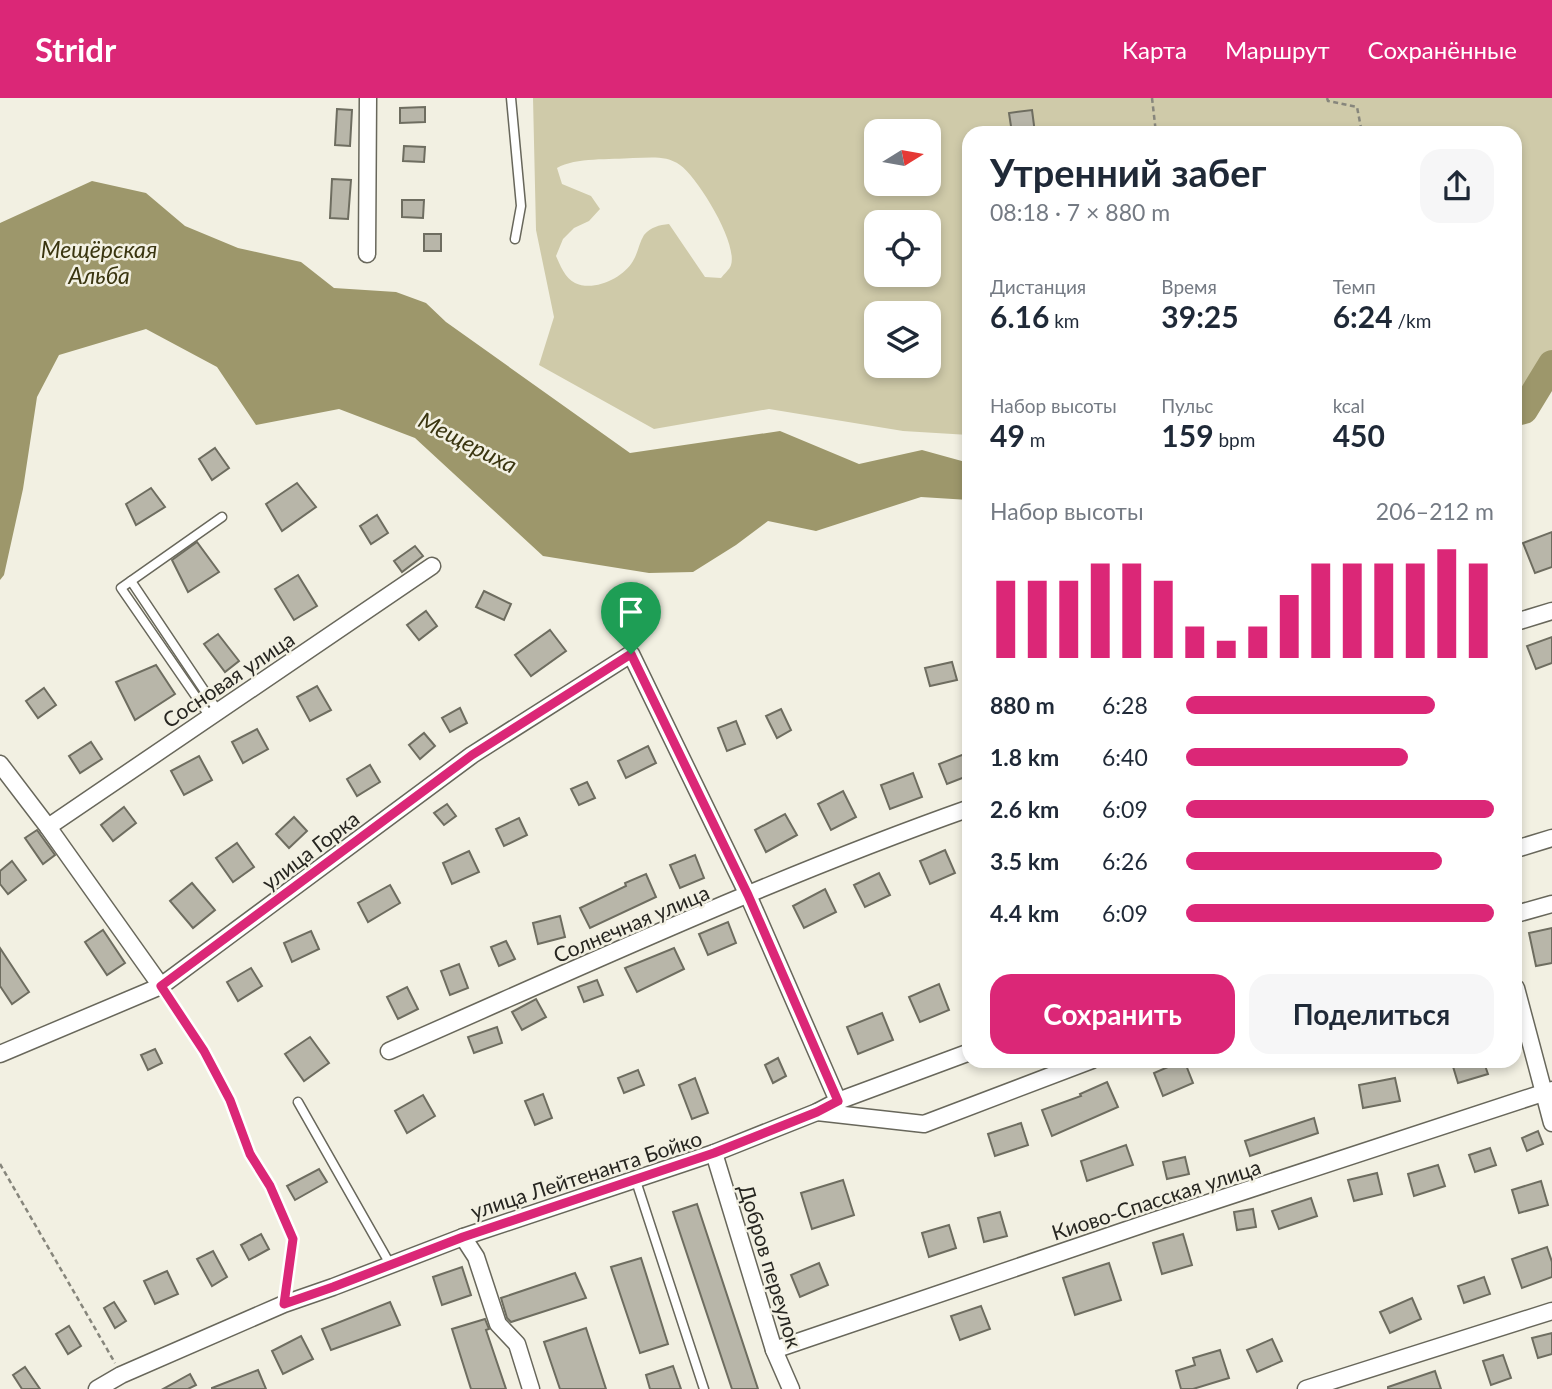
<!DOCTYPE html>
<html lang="ru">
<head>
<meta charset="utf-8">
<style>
	body { margin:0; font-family:Lato,sans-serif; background:#f6f6f7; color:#1f2937; height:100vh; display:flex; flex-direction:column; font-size:26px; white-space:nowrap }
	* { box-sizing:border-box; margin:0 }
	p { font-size:23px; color:#747a83 }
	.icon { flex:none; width:38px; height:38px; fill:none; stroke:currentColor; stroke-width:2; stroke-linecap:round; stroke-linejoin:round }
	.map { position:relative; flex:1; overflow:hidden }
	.details { position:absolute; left:962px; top:28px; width:560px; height:942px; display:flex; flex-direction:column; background:#fff; border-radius:21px; box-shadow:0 4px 10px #0003 }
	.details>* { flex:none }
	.needle { width:46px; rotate:79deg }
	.controls { position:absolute; left:864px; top:21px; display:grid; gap:14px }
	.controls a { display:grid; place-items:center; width:77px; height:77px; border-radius:14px; background:#fff; box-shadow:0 4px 10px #0003; font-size:35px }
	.pin { position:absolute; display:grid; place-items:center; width:60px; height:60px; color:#fff; margin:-72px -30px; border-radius:50% 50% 50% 0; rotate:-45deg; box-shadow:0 0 7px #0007 }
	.pin .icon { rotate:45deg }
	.round { display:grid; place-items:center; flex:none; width:74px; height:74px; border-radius:21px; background:#f6f6f7 }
	.headline { display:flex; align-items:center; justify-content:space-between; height:119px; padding:0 28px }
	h1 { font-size:38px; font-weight:700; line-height:52px }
	.stats { display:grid; grid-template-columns:repeat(3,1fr); gap:10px; height:119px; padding:7px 28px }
	.stats div { display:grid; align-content:center }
	.stats b { font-size:30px; font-weight:700 }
	.stats small { font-size:19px; font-weight:400 }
	.stats p { font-size:19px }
	.chart { height:196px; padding:14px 28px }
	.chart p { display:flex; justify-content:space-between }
	.chart svg { width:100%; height:126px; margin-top:7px; stroke:#db2777; stroke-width:6 }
	.button { display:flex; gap:14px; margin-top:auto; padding:14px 28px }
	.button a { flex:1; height:80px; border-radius:21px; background:#db2777; color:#fff; font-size:28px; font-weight:700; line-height:80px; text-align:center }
	.button a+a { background:#f6f6f7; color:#1f2937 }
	ul { padding:0 28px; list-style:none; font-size:23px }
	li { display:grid; grid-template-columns:112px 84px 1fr; align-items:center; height:52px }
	li i { height:18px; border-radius:9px; background:#db2777 }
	header { display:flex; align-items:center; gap:42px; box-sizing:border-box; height:98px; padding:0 35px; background:#db2777; color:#fff }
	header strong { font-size:33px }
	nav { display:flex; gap:38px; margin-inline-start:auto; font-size:24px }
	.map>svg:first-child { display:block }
	.green { fill:#cfcaa9; fill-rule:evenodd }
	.water { fill:#9d976b }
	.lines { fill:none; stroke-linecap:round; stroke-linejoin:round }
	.river { stroke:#9d976b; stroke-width:28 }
	.building { fill:#b8b6a9; stroke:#6e6d60; stroke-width:2 }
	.service-casing { stroke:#68675b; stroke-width:11 }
	.minor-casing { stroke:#68675b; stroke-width:19 }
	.path { stroke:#87867c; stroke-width:2.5; stroke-dasharray:5 3.5; stroke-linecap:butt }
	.service { stroke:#fff; stroke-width:8 }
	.minor { stroke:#fff; stroke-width:16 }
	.route-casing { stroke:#fff; stroke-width:14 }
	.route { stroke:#db2777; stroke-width:9 }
	.labels { text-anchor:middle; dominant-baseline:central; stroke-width:5; stroke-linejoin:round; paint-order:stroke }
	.street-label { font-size:21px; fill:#272621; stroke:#f2f0e2 }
	.water-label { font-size:23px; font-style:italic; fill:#3a3510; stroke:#f2f0e2 }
</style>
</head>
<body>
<header>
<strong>Stridr</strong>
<nav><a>Карта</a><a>Маршрут</a><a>Сохранённые</a></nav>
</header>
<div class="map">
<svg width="1552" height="1291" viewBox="0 0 1552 1291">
	<rect width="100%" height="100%" fill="#f2f0e2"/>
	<path class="green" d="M 533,0 L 1552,0 L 1552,291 L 1516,289 L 1516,35 L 970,35 L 969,337 L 903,333 L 769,311 L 654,331 L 539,267 L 554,219 L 536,132 ZM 877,33 L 929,33 L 929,86 L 877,86 ZM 633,60 C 650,60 666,57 680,67 C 698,80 738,145 731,167 C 730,171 724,176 721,180 L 705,179 L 669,126 C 659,127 651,129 644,137 C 639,145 638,155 633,163 C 623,180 594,194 575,185 C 565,180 560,167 556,158 L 563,141 L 574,130 L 589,123 L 600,111 L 591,98 L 562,86 L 557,70 C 576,59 610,62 633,60 ZM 877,124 L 929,124 L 929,177 L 877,177 ZM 877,215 L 929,215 L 929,268 L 877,268 Z"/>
	<path class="water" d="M 92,83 L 146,95 L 185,128 L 238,150 L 301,164 L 334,190 L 396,194 L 426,205 L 446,224 L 630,355 L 780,333 L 859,366 L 922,352 L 969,365 L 969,402 L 921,399 L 816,433 L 768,423 L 736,447 L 693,474 L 649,475 L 543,458 L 415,340 L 339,311 L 256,327 L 217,269 L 146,231 L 59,257 L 37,299 L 23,391 L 4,477 L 0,482 L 0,125 Z"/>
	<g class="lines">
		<path class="river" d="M 1516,314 L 1524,312 L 1552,266"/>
	</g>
	<g class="building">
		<path d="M 425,9 L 425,24 L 400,25 L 400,10 Z"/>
		<path d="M 337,11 L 352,12 L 350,48 L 335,47 Z"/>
		<path d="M 1032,12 L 1035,35 L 1012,35 L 1009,15 Z"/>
		<path d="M 404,48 L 425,49 L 424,64 L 403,63 Z"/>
		<path d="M 332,81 L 351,82 L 348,121 L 330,120 Z"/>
		<path d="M 402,102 L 424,102 L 423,120 L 402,119 Z"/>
		<rect x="424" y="136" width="17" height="17"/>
		<path d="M 215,350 L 229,370 L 212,382 L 199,361 Z"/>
		<path d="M 297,385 L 316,409 L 282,433 L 266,406 Z"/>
		<path d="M 151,390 L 165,409 L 136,427 L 126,406 Z"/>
		<path d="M 377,417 L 388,435 L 371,446 L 360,428 Z"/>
		<path d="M 1552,434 L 1552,469 L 1535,475 L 1523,445 Z"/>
		<path d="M 197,444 L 219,474 L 188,494 L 172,462 Z"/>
		<path d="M 415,448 L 423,458 L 402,474 L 394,463 Z"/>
		<path d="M 298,477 L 317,508 L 294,522 L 275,491 Z"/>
		<path d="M 484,493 L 511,506 L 504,522 L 476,509 Z"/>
		<path d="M 426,513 L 437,528 L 419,542 L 407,527 Z"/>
		<path d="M 550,532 L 566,553 L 531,578 L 515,557 Z"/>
		<path d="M 218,536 L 239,563 L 225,574 L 204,546 Z"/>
		<path d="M 1552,539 L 1552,565 L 1536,571 L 1527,548 Z"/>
		<path d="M 952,564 L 957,582 L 930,588 L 925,570 Z"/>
		<path d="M 156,567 L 175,596 L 135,622 L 116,584 Z"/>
		<path d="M 317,588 L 331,612 L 310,623 L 297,599 Z"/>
		<path d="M 44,590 L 56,607 L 38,620 L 26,603 Z"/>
		<path d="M 460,610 L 467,625 L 450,634 L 442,620 Z"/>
		<path d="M 781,611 L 791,632 L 777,640 L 766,618 Z"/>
		<path d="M 736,623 L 745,646 L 727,653 L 718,630 Z"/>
		<path d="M 257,631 L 268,651 L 243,665 L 232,644 Z"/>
		<path d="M 424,635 L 435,648 L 420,661 L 409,647 Z"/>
		<path d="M 91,644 L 102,661 L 80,675 L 69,658 Z"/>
		<path d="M 648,648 L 656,665 L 626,680 L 618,663 Z"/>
		<path d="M 967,655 L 970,662 L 970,677 L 947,686 L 939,666 Z"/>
		<path d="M 199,658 L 212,682 L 184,697 L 171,673 Z"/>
		<path d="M 370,667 L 380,684 L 357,698 L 347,681 Z"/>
		<path d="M 913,675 L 922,699 L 890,711 L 881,687 Z"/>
		<path d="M 587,684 L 595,700 L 579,707 L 571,691 Z"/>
		<path d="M 843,693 L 856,719 L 831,732 L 818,706 Z"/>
		<path d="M 447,706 L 456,718 L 444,727 L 434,715 Z"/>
		<path d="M 124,709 L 136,725 L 113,743 L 101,727 Z"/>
		<path d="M 785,716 L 797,737 L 766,754 L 755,732 Z"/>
		<path d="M 294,719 L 307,733 L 289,750 L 276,736 Z"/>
		<path d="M 519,720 L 527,737 L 504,748 L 496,731 Z"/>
		<path d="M 37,732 L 55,757 L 43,766 L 25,740 Z"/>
		<path d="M 237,745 L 254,769 L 233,784 L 216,760 Z"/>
		<path d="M 945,752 L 955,775 L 930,786 L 920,763 Z"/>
		<path d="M 469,753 L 479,774 L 452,786 L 443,765 Z"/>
		<path d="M 695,757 L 704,780 L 680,790 L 670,767 Z"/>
		<path d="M 12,763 L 26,782 L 8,796 L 0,786 L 0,773 Z"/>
		<path d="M 879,775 L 890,797 L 865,809 L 854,787 Z"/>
		<path d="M 646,776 L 656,799 L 590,830 L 580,810 L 626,788 L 625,785 Z"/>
		<path d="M 192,785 L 215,812 L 193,830 L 170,803 Z"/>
		<path d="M 390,787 L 400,805 L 368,824 L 358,805 Z"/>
		<path d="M 825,791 L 836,814 L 804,830 L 793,808 Z"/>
		<path d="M 560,818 L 565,839 L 538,846 L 533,825 Z"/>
		<path d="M 728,824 L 736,845 L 708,857 L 699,836 Z"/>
		<path d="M 1552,830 L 1552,865 L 1536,868 L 1529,835 Z"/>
		<path d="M 103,832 L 125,865 L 107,877 L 85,844 Z"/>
		<path d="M 311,833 L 319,851 L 292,864 L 284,845 Z"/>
		<path d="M 506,843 L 515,861 L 499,868 L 491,849 Z"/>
		<path d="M 0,850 L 29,894 L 12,906 L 0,888 Z"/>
		<path d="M 674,850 L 684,871 L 637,894 L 625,870 Z"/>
		<path d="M 459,866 L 468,890 L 450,897 L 441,873 Z"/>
		<path d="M 251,870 L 262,888 L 238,903 L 227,884 Z"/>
		<path d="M 597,882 L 603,897 L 584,904 L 578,889 Z"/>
		<path d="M 939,886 L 949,912 L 920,924 L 909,899 Z"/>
		<path d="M 407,889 L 418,911 L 398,921 L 387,899 Z"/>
		<path d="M 536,901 L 546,919 L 522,932 L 512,914 Z"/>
		<path d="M 882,915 L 893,942 L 858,956 L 847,929 Z"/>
		<path d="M 497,929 L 502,945 L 474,955 L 468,939 Z"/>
		<path d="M 310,939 L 329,965 L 304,983 L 285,956 Z"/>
		<path d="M 155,951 L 162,965 L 148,972 L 141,957 Z"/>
		<path d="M 778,960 L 786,978 L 773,985 L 765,967 Z"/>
		<path d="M 1184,962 L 1193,985 L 1163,998 L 1154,975 Z"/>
		<path d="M 1451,962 L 1483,962 L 1488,976 L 1458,985 Z"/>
		<path d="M 638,972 L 644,987 L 624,995 L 618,980 Z"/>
		<path d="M 695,980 L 708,1015 L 692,1021 L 679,987 Z"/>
		<path d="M 1395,980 L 1400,1003 L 1363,1010 L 1359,987 Z"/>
		<path d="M 1107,984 L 1118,1009 L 1052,1038 L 1042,1012 L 1081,998 L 1080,996 Z"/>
		<path d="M 543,996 L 552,1020 L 535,1027 L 525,1003 Z"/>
		<path d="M 423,997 L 435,1018 L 407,1035 L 395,1013 Z"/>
		<path d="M 1314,1020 L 1318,1035 L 1250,1058 L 1245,1043 Z"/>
		<path d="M 1021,1025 L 1028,1047 L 995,1058 L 988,1036 Z"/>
		<path d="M 1538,1033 L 1543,1046 L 1527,1053 L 1522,1040 Z"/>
		<path d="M 1126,1047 L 1133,1067 L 1087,1083 L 1081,1063 Z"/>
		<path d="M 1490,1050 L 1496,1067 L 1475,1074 L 1469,1057 Z"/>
		<path d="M 1185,1059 L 1189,1076 L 1167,1081 L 1163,1064 Z"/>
		<path d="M 1438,1067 L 1445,1088 L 1414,1098 L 1408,1076 Z"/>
		<path d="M 319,1071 L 327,1084 L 295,1102 L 287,1088 Z"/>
		<path d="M 1377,1075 L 1382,1096 L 1354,1103 L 1348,1082 Z"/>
		<path d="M 843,1082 L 854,1117 L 812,1131 L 801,1095 Z"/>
		<path d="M 1541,1083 L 1548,1107 L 1519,1115 L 1512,1092 Z"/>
		<path d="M 1311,1100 L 1317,1118 L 1279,1131 L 1272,1113 Z"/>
		<path d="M 697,1106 L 758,1291 L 732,1291 L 673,1114 Z"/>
		<path d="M 1253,1111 L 1256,1129 L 1237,1132 L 1234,1114 Z"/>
		<path d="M 1000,1114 L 1007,1138 L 984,1144 L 978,1120 Z"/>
		<path d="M 949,1127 L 956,1150 L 929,1159 L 922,1135 Z"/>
		<path d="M 261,1136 L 269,1151 L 249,1162 L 241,1147 Z"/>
		<path d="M 1183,1136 L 1192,1167 L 1162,1176 L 1153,1145 Z"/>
		<path d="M 1547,1149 L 1552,1164 L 1552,1179 L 1522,1190 L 1512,1161 Z"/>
		<path d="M 213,1153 L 227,1179 L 212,1188 L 197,1161 Z"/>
		<path d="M 641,1160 L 668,1246 L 640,1255 L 611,1169 Z"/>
		<path d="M 819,1165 L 828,1187 L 800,1199 L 791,1177 Z"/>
		<path d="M 1109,1165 L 1121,1202 L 1075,1217 L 1063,1180 Z"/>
		<path d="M 462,1169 L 471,1197 L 442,1207 L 433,1179 Z"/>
		<path d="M 167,1173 L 178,1196 L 155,1206 L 144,1183 Z"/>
		<path d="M 575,1175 L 586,1200 L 511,1224 L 507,1220 L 501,1200 Z"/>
		<path d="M 1484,1179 L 1490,1196 L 1464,1205 L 1458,1188 Z"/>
		<path d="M 1412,1200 L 1421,1221 L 1390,1235 L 1380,1214 Z"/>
		<path d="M 114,1204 L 126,1223 L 115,1230 L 104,1210 Z"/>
		<path d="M 390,1204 L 400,1227 L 331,1252 L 322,1231 Z"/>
		<path d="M 981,1208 L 990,1231 L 960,1242 L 951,1218 Z"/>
		<path d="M 485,1221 L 489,1231 L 486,1232 L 506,1291 L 471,1291 L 452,1231 Z"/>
		<path d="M 69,1228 L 81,1248 L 68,1256 L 56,1236 Z"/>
		<path d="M 586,1230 L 606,1291 L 560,1291 L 544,1244 Z"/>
		<path d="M 1552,1235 L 1552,1256 L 1538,1260 L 1532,1240 Z"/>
		<path d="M 301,1238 L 313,1261 L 283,1276 L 272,1253 Z"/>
		<path d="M 1272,1241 L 1282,1263 L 1257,1274 L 1247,1252 Z"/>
		<path d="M 1220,1252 L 1229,1280 L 1193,1291 L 1181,1291 L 1176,1273 L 1195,1267 L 1193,1260 Z"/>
		<path d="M 1503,1257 L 1511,1280 L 1491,1287 L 1483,1263 Z"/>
		<path d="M 673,1268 L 681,1291 L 650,1291 L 646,1277 Z"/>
		<path d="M 25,1269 L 40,1291 L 22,1291 L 13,1277 Z"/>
		<path d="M 258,1272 L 266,1291 L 212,1291 L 212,1290 Z"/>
		<path d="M 1435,1273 L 1441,1291 L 1388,1291 L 1388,1289 Z"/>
		<path d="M 190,1276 L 196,1287 L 188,1291 L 163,1291 Z"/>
	</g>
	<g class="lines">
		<defs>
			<g id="service">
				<path d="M 511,0 L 521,108 L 515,141"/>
				<path d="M 131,483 L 218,613"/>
				<path d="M 210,619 L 121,490 L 222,419"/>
				<path d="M 298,1004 L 390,1166"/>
				<path d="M 635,1080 L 704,1291"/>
			</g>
			<g id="minor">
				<path d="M 367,156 L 368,0"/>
				<path d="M 1516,524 L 1552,513"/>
				<path d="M 0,666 L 48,729 L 161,888"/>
				<path d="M 48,729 L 432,468"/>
				<path d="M 1516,751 L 1552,740"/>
				<path d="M 1516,816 L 1552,806"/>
				<path d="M 1516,890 L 1552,1025"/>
				<path d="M 389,953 C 581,869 772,780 970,710"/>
				<path d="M 0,956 L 161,888 L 472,657 L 631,556 L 748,797 L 838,1003"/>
				<path d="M 817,1014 L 924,1026 L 1092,962"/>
				<path d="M 714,1055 L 774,1252 L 791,1291"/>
				<path d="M 463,1139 L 476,1159 L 498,1226 L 517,1246 L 531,1291"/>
				<path d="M 774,1252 L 1150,1124 L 1552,992"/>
				<path d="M 97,1291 L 121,1277 L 284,1206 L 333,1189 L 463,1139 L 714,1055 L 817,1014 L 838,1003 L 970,954"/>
				<path d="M 1306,1291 L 1552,1213"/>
			</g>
		</defs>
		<use href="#service" class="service-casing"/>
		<use href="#minor" class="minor-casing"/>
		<g class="path">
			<path d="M 1152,0 L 1156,35"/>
			<path d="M 1327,0 L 1328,3 L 1357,9 L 1362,35"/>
			<path d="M 170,901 L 204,953 L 230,1002 L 250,1056 L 270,1088 L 293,1141 L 286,1189"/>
			<path d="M 0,1066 L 115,1265"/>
		</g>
		<use href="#service" class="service"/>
		<use href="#minor" class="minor"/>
	</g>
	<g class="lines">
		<defs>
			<path id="route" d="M 631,556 L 748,797 L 838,1003 L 817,1014 L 714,1055 L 463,1139 L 333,1189 L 284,1206 L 293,1141 L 270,1088 L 250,1056 L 230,1002 L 204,953 L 161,888 L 472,657 Z"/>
		</defs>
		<use href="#route" class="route-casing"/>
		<use href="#route" class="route"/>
	</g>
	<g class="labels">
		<g class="street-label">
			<text transform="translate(228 581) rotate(-34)">Сосновая улица</text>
			<text transform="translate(310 752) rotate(-37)">улица Горка</text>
			<text transform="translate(631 825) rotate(-23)">Солнечная улица</text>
			<text transform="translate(586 1076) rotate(-18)">улица Лейтенанта Бойко</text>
			<text transform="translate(1156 1101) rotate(-18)">Киово-Спасская улица</text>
			<text transform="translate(771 1168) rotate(73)">Добров переулок</text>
		</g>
		<g class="water-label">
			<text x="99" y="151">Мещёрская<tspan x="99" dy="26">Альба</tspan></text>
			<text transform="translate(468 344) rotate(27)">Мещериха</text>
		</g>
	</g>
</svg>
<div class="controls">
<a><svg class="needle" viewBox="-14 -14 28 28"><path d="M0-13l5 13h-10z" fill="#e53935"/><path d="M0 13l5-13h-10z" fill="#747a83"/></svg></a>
<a><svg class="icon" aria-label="locate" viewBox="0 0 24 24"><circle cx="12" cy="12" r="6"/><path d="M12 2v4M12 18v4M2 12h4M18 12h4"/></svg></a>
<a><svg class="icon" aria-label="layers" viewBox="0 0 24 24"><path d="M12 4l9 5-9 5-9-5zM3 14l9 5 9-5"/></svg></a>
</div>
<div class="pin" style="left:631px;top:556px;background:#1e9e55"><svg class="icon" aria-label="arrive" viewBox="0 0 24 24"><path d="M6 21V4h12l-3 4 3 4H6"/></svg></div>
<section class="details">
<div class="headline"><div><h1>Утренний забег</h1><p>08:18 · 7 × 880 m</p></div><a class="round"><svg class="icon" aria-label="share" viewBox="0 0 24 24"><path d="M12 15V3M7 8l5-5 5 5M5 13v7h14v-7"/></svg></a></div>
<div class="stats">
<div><p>Дистанция</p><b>6.16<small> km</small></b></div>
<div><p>Время</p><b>39:25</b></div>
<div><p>Темп</p><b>6:24<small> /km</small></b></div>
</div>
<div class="stats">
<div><p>Набор высоты</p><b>49<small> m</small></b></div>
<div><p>Пульс</p><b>159<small> bpm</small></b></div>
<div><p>kcal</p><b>450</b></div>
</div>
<div class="chart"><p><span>Набор высоты</span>206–212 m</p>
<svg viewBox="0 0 160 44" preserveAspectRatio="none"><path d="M5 44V17M15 44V17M25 44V17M35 44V11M45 44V11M55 44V17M65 44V33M75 44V38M85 44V33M95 44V22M105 44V11M115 44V11M125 44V11M135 44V11M145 44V6M155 44V11"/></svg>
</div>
<ul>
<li><b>880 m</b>6:28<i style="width:81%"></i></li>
<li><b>1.8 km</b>6:40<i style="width:72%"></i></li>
<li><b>2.6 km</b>6:09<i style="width:100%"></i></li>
<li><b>3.5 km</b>6:26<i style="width:83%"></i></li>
<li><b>4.4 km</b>6:09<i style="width:100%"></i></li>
</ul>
<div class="button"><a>Сохранить</a><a>Поделиться</a></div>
</section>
</div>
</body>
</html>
